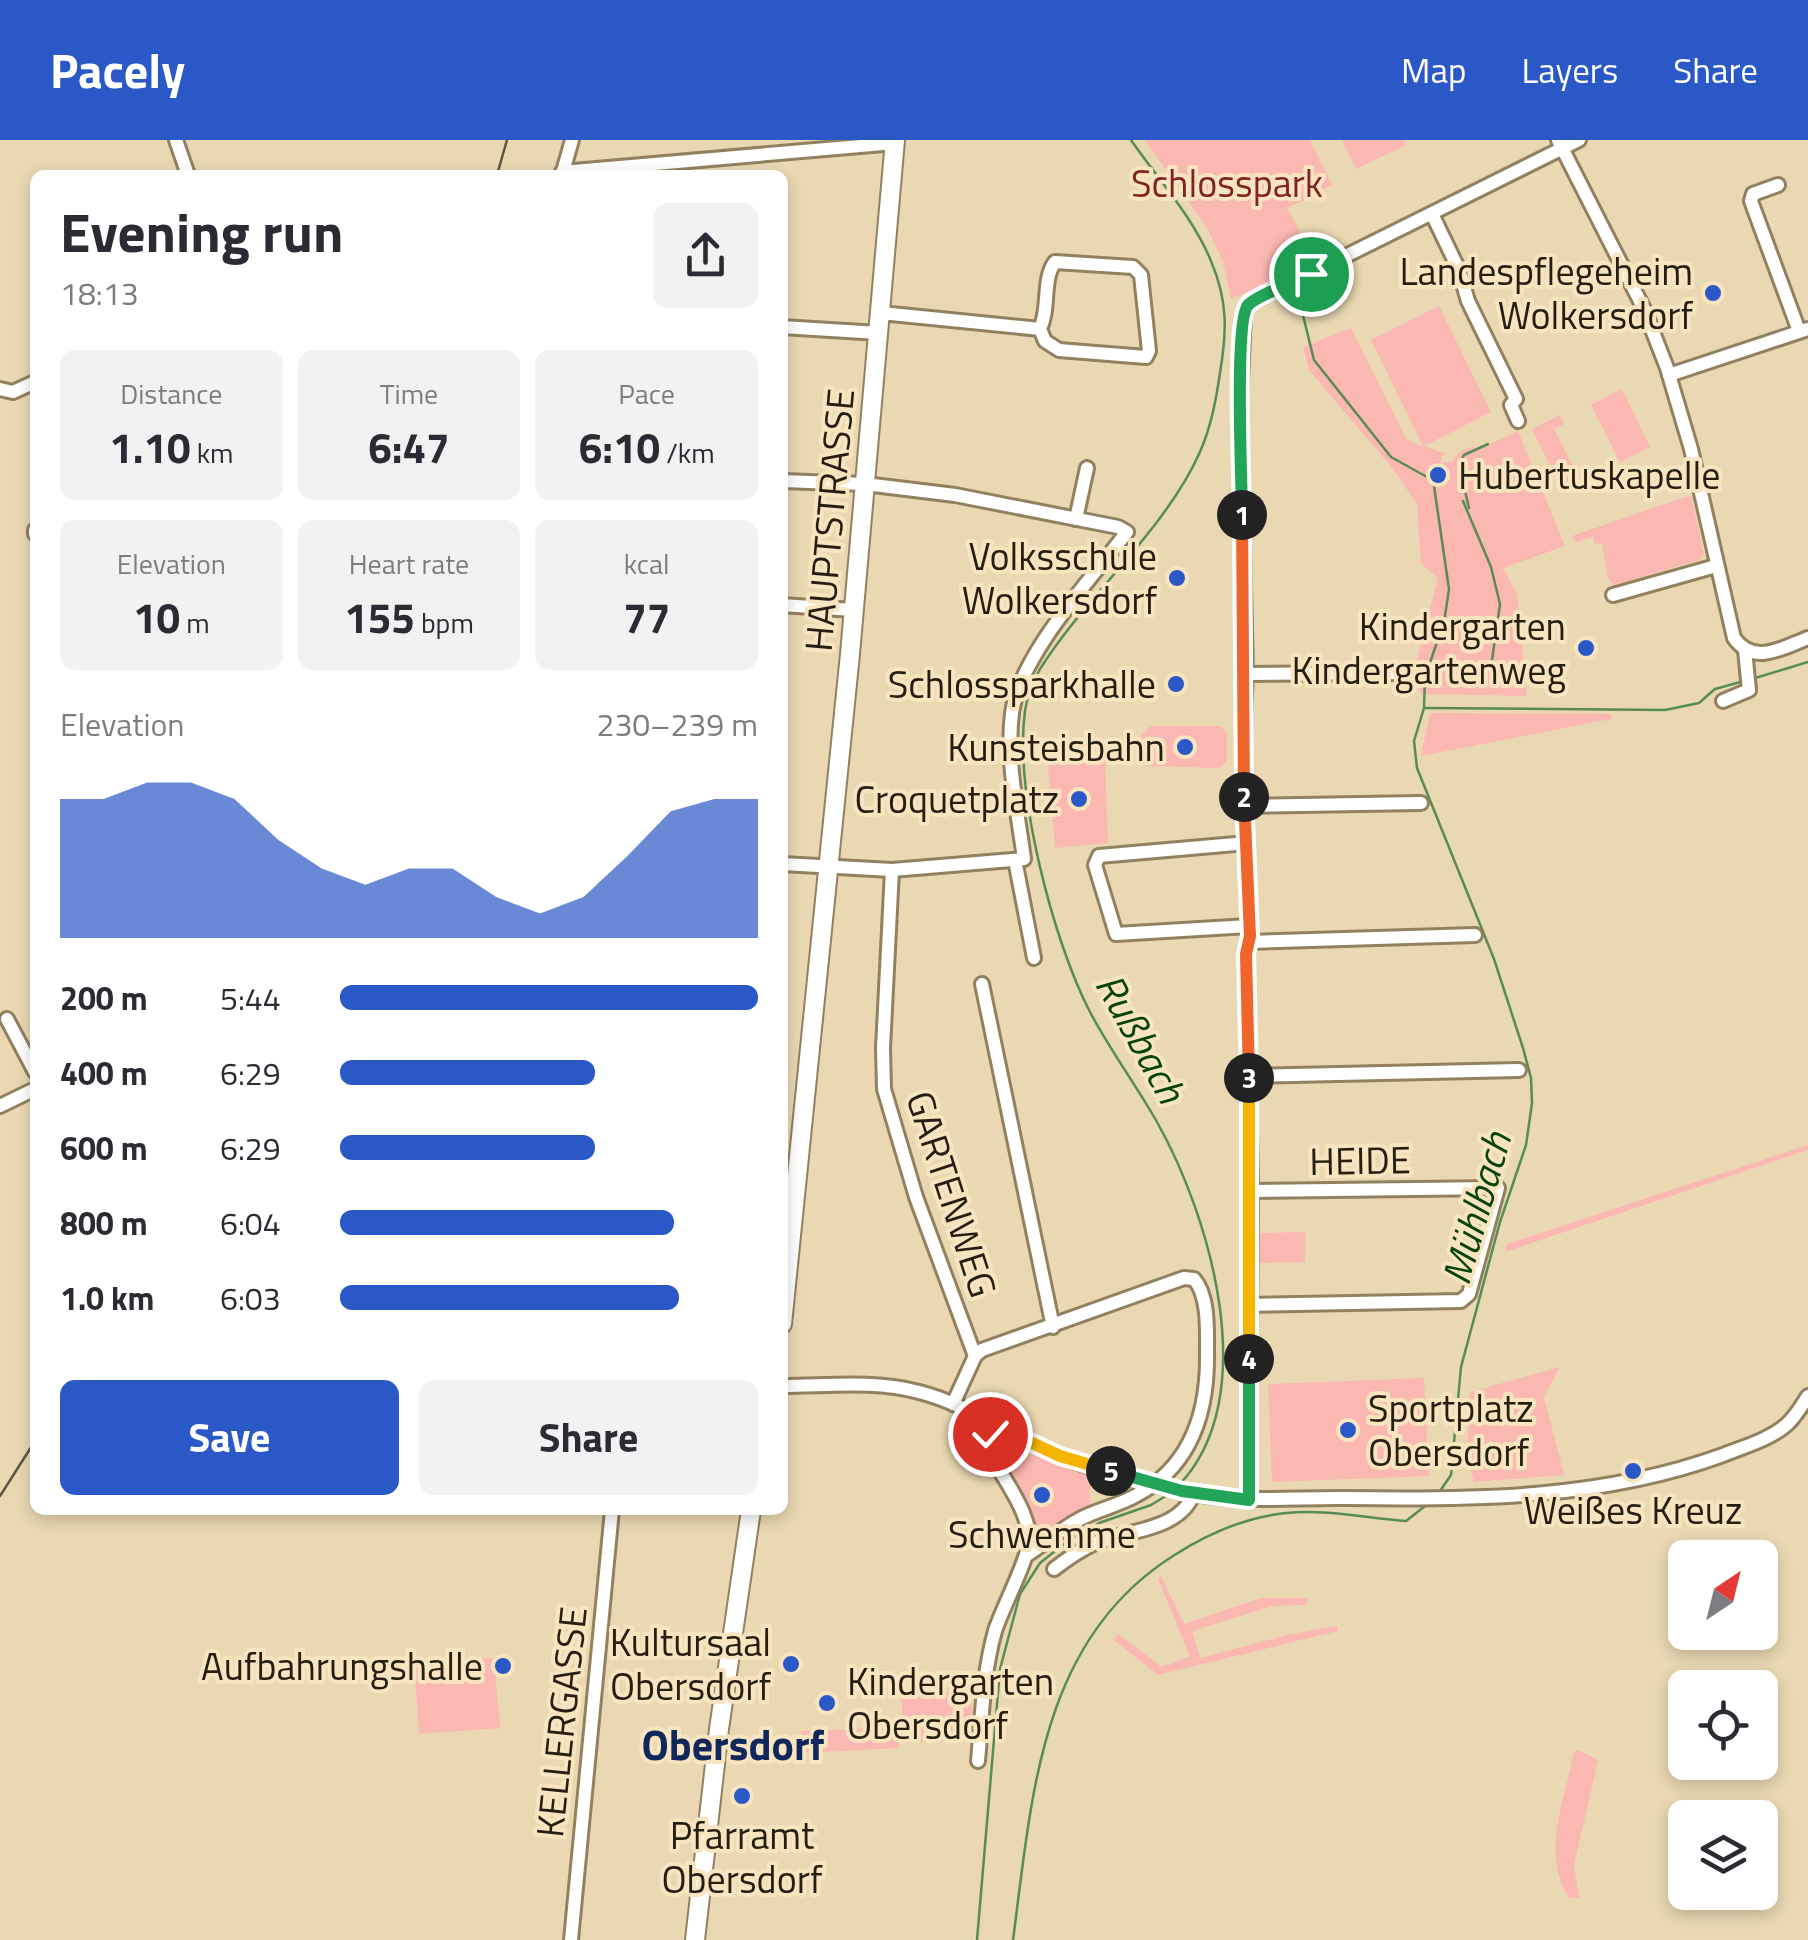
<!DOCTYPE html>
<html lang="en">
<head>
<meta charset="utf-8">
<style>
	body { margin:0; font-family:"Titillium Web",sans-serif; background:#f2f2f3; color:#2b2b33; height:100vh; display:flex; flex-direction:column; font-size:38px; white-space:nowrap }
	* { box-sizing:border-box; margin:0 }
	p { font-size:32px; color:#7c7c81 }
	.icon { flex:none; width:55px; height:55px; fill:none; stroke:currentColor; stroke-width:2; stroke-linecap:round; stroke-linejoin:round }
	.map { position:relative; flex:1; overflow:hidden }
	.side { position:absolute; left:30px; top:30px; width:758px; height:1345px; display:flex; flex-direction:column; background:#fff; border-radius:15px; box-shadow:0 5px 15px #0003 }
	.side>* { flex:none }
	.needle { width:65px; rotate:35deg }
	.buttons { position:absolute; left:1668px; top:1400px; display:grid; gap:20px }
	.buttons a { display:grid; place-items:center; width:110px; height:110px; border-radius:15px; background:#fff; box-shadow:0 5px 15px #0003; font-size:50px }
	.pin { position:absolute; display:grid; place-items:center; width:85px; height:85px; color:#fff; margin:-42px; border:5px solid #fff; border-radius:50%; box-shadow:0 2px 10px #0007 }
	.km { position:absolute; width:50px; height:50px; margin:-25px; border-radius:50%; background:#222; color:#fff; font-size:28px; line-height:50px; text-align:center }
	.round { display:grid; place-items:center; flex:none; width:105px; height:105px; border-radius:15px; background:#f2f2f3 }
	.overview { display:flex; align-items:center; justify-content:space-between; height:170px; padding:0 30px }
	h1 { font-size:55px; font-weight:700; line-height:75px }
	.stats { display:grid; grid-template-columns:repeat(3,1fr); gap:15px; height:170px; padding:10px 30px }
	.stats div { display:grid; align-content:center; border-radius:15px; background:#f2f2f3; text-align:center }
	.stats b { font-size:42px; font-weight:700 }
	.stats small { font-size:28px; font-weight:400 }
	.stats p { font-size:28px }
	.chart { height:280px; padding:20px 30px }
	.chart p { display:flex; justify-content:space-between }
	.chart svg { width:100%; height:180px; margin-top:10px; fill:#2a58c7; opacity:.7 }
	.primary-button { display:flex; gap:20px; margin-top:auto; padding:20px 30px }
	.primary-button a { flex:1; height:115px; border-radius:15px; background:#2a58c7; color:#fff; font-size:40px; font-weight:700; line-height:115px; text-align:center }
	.primary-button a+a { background:#f2f2f3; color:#2b2b33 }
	ul { padding:0 30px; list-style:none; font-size:32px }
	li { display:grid; grid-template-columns:160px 120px 1fr; align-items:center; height:75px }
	li i { height:25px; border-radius:12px; background:#2a58c7 }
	header { display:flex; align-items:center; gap:60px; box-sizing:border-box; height:140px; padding:0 50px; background:#2a58c7; color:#fff }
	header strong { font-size:48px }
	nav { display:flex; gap:55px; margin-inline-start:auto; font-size:35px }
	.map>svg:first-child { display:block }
	.green { fill:#fbb7b2 }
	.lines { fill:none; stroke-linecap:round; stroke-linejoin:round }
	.stream { stroke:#578c56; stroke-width:2.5 }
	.minor-casing { stroke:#92815f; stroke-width:18 }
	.major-casing { stroke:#92815f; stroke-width:22 }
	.minor { stroke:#fff; stroke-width:12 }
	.major { stroke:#fff; stroke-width:18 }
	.rail { stroke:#5f5540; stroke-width:2.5 }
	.split-1-casing { stroke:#fff; stroke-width:20 }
	.split-2-casing { stroke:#fff; stroke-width:20 }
	.split-3-casing { stroke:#fff; stroke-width:20 }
	.split-4-casing { stroke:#fff; stroke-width:20 }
	.split-5-casing { stroke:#fff; stroke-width:20 }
	.split-6-casing { stroke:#fff; stroke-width:20 }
	.split-1 { stroke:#22a559; stroke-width:12 }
	.split-2 { stroke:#f0652b; stroke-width:12 }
	.split-3 { stroke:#f0652b; stroke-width:12 }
	.split-4 { stroke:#f5b400; stroke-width:12 }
	.split-5 { stroke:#22a559; stroke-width:12 }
	.split-6 { stroke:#f5b400; stroke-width:12 }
	.poi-dot { fill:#2a58c7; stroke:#f8e5c0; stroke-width:4 }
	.labels { text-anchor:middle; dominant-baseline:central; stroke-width:8; stroke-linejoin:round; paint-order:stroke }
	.park-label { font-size:38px; fill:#812325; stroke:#f8e5c0 }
	.poi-label { font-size:38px; fill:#261f11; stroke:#f8e5c0; text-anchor:end }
	.street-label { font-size:38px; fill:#261f11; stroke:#f8e5c0 }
	.water-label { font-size:40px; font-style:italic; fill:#07430c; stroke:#f8e5c0 }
	.quarter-label { font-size:42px; font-weight:bold; fill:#10275c; stroke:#f8e5c0 }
</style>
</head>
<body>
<header>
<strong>Pacely</strong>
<nav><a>Map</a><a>Layers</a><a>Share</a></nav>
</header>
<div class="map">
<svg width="1808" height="1800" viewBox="0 0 1808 1800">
	<rect width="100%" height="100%" fill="#ead8b3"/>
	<g class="green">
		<path d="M 1145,0 L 1310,0 L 1332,45 L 1287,68 L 1317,122 L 1231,159 L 1223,121 L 1207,88 Z"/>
		<path d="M 1342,0 L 1403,0 L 1406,5 L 1356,29 Z"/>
		<path d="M 1439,166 L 1491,272 L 1424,306 L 1446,314 L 1442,316 L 1441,323 L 1452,322 L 1458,313 L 1473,306 L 1476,311 L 1518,291 L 1565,406 L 1503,428 L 1517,454 L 1527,556 L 1421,554 L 1413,535 L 1438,438 L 1421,424 L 1417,364 L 1393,329 L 1309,230 L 1303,207 L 1351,188 L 1407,300 L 1423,306 L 1371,200 Z"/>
		<path d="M 1622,249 L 1650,307 L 1620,322 L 1591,265 Z"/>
		<path d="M 1560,275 L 1564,284 L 1554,289 L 1576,333 L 1583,334 L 1560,345 L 1532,289 Z"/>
		<path d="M 1691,355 L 1704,414 L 1699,420 L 1614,445 L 1608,438 L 1602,403 L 1594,404 L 1593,397 L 1576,402 L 1572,396 Z"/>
		<path d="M 1430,573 L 1612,574 L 1611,579 L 1421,616 Z"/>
		<path d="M 1151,586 L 1221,586 L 1227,594 L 1227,621 L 1219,628 L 1146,626 L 1142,620 L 1141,596 Z"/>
		<path d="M 1105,615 L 1108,703 L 1055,708 L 1047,616 Z"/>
		<path d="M 1808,1005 L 1808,1010 L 1505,1112 L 1507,1104 Z"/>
		<path d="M 1305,1092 L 1305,1122 L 1259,1123 L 1259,1093 Z"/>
		<path d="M 1560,1227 L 1544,1257 L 1564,1335 L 1474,1342 L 1467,1318 L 1470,1252 Z"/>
		<path d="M 1424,1238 L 1429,1336 L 1272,1342 L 1268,1244 Z"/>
		<path d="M 1033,1313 L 1094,1334 L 1089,1352 L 1091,1368 L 1042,1398 L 1008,1333 Z"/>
		<path d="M 1161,1436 L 1184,1484 L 1261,1458 L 1307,1458 L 1307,1465 L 1273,1466 L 1192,1491 L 1200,1518 L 1287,1495 L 1337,1486 L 1338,1491 L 1158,1535 L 1114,1500 L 1118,1494 L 1162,1527 L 1190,1516 L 1158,1439 Z"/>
		<path d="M 494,1518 L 500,1588 L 419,1594 L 414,1521 Z"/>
		<path d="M 971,1551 L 974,1600 L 904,1603 L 901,1554 Z"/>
		<path d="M 899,1588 L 899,1608 L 803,1613 L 801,1591 Z"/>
		<path d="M 1578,1610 L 1598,1620 L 1574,1725 L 1579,1758 L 1569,1758 C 1540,1711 1565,1663 1573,1614 Z"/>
	</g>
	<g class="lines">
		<g class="stream">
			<path d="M 1131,0 C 1158,39 1193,77 1211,121 C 1228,161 1227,191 1220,233 C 1216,260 1211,288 1199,314 C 1165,390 1085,457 1040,529 C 1033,542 1027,556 1025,571 C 1014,651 1053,801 1090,872 C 1110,910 1136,945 1157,982 C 1210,1076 1264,1258 1178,1346"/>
			<path d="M 1297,151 L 1314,220 L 1391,317 L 1427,337 L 1434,346 L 1449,449 L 1444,482 L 1425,537 L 1424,568 L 1414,601 L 1417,628 L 1494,819 L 1523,908 L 1531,938 L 1532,963 L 1526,1005 L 1500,1082 L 1461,1227 L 1451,1335 L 1438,1354"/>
			<path d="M 1463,361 L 1491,427 L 1500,464 L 1492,520"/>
			<path d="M 1469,368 L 1459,325 L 1464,315 L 1488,304"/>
			<path d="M 1752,539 L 1808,522"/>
			<path d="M 1424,568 L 1665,570 L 1699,563 L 1715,549 L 1744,541"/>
			<path d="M 977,1800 L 1000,1529 L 1020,1454 L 1040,1423 L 1069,1400 L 1099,1383 L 1151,1365 L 1169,1354"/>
			<path d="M 1013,1800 C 1032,1658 1039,1501 1173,1416 C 1207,1394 1246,1377 1286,1373 C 1327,1369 1366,1378 1406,1381 L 1429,1363"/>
		</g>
		<defs>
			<g id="minor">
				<path d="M 176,0 L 188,35"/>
				<path d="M 1558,0 L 1644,169 L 1667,228 L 1691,309 L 1734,498 C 1754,526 1782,508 1808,498"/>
				<path d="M 562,32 L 895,3"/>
				<path d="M 562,35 L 572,0"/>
				<path d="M 1778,45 L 1753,54 L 1751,61 L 1799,191"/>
				<path d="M 1432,74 L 1459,130 L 1468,161 L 1516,259 L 1511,265 L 1518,281"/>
				<path d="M 881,173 L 1040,189 L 1045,201 L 1059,210 L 1146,217 L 1149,211 L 1141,135 L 1133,127 L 1055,122 C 1042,139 1050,168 1040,189"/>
				<path d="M 782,187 L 879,193"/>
				<path d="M 1669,235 L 1808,189"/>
				<path d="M 0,249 L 13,252 L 35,242"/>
				<path d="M 782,341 L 865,344 L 955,355 L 1118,387 L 1127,392 C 1091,439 1020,515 1012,573 C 1006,621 1018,672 1024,719 L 892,730 L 782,724"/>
				<path d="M 1076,379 L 1087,328"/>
				<path d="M 35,390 L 35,394"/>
				<path d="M 1613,455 L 1716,426"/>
				<path d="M 782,465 L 853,470"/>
				<path d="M 1246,534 L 1406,533"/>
				<path d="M 1723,561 L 1749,550 L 1745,510"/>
				<path d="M 1245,666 L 1421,663"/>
				<path d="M 1247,703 L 1099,716 L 1095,725 L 1116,794 L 1249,786"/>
				<path d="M 1015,720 L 1034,818"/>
				<path d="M 892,730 L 883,908 L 884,949 L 916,1057 L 975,1216"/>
				<path d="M 1249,802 L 1475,795"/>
				<path d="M 982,844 L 1053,1187"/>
				<path d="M 7,879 L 35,932"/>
				<path d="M 1249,936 L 1519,930"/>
				<path d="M 0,966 L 35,949"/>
				<path d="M 1249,1165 L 1461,1161 L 1469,1154 L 1498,1048 L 1250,1051"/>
				<path d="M 782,1246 C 828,1246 874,1240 919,1252 C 963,1263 1001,1290 1043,1309 C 1086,1328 1135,1340 1181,1351 C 1236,1364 1292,1357 1347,1358 C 1473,1360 1603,1359 1723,1315 C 1743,1307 1768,1300 1785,1286 C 1795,1278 1801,1267 1808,1256"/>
				<path d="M 953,1264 L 975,1216 L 982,1210 L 1184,1138 L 1194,1139 C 1209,1156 1207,1191 1207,1213 C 1208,1273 1191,1327 1135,1356 C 1117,1366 1096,1370 1078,1380 C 1060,1390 1044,1404 1027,1415"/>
				<path d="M 1249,1359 L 1251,1043 L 1246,814 L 1249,796 L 1243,598 L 1246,534 L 1240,261 L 1244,175 L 1249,164 L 1579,0"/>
				<path d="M 1054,1429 C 1067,1419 1080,1410 1095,1403 C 1127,1390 1180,1391 1194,1353"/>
				<path d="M 978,1621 C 982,1577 983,1534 995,1491 C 1002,1468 1031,1415 1029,1397 C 1028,1370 1003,1338 990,1314 L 987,1303 L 993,1285"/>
				<path d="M 571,1800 L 612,1370"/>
			</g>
			<g id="major">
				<path d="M 782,1184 L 850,514 L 895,0"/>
				<path d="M 695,1800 L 719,1589 L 751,1370"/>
			</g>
		</defs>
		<use href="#minor" class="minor-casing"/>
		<use href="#major" class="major-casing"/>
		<use href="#minor" class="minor"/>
		<use href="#major" class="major"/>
		<g class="rail">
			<path d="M 497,35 L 507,0"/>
			<path d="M 0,1356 L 35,1301"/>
		</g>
	</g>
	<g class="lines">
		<defs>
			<path id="split-1" d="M 1242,375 C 1242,345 1234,181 1248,165 C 1259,154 1296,142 1311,134"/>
			<path id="split-2" d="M 1242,375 L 1244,657"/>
			<path id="split-3" d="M 1244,657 L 1250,796 L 1246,814 L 1249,938"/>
			<path id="split-4" d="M 1249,1219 L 1249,938"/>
			<path id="split-5" d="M 1111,1331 L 1182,1351 L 1249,1360 L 1249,1219"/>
			<path id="split-6" d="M 990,1294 L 994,1285 L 1060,1316 L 1111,1331"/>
		</defs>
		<use href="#split-1" class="split-1-casing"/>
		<use href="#split-2" class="split-2-casing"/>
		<use href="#split-3" class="split-3-casing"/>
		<use href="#split-4" class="split-4-casing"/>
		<use href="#split-5" class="split-5-casing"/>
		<use href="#split-6" class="split-6-casing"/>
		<use href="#split-1" class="split-1"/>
		<use href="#split-2" class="split-2"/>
		<use href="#split-3" class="split-3"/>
		<use href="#split-4" class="split-4"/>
		<use href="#split-5" class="split-5"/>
		<use href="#split-6" class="split-6"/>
	</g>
	<g class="poi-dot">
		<circle cx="1713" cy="153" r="10"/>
		<circle cx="1438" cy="335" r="10"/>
		<circle cx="1177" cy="438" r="10"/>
		<circle cx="1586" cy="508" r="10"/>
		<circle cx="1176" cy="544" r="10"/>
		<circle cx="1185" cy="607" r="10"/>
		<circle cx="1079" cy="659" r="10"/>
		<circle cx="1348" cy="1290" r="10"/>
		<circle cx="1633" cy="1331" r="10"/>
		<circle cx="1042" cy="1355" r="10"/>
		<circle cx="791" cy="1524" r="10"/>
		<circle cx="503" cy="1526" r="10"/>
		<circle cx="827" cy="1563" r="10"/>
		<circle cx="742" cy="1656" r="10"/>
	</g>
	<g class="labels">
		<g class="park-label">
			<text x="1227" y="43">Schlosspark</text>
		</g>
		<g class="poi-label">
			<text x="1693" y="131">Landespflegeheim<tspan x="1693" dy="44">Wolkersdorf</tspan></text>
			<text x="1458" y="335" text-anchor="start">Hubertuskapelle</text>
			<text x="1157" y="416">Volksschule<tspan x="1157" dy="44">Wolkersdorf</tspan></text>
			<text x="1566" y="486">Kindergarten<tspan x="1566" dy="44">Kindergartenweg</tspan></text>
			<text x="1156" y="544">Schlossparkhalle</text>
			<text x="1165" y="607">Kunsteisbahn</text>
			<text x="1059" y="659">Croquetplatz</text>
			<text x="1368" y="1268" text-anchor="start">Sportplatz<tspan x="1368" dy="44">Obersdorf</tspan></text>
			<text x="1633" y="1370" text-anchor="middle">Weißes Kreuz</text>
			<text x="1042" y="1394" text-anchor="middle">Schwemme</text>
			<text x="771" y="1502">Kultursaal<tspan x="771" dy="44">Obersdorf</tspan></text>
			<text x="483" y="1526">Aufbahrungshalle</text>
			<text x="847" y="1541" text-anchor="start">Kindergarten<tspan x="847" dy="44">Obersdorf</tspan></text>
			<text x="742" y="1695" text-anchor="middle">Pfarramt<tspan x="742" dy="44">Obersdorf</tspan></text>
		</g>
		<g class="street-label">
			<text transform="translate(829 380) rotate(-85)">HAUPTSTRASSE</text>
			<text transform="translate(1360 1020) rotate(-1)">HEIDE</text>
			<text transform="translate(952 1054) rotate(72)">GARTENWEG</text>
			<text transform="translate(561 1582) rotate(-84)">KELLERGASSE</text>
		</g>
		<g class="water-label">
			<text transform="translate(1141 898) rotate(61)">Rußbach</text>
			<text transform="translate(1476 1068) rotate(-74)">Mühlbach</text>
		</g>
		<g class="quarter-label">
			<text x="733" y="1604">Obersdorf</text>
		</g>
	</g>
</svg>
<div class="buttons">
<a><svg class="needle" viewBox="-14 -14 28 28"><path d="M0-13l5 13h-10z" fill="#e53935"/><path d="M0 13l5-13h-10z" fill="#7c7c81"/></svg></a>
<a><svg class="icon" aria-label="locate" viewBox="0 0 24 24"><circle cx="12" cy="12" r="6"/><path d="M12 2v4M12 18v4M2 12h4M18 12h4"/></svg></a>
<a><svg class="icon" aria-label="layers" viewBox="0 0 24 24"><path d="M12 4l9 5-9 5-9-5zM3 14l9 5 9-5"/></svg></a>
</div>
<div class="pin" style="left:1311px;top:134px;background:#1e9e55"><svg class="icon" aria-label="arrive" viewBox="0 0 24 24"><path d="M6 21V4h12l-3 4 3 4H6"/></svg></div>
<div class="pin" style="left:990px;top:1294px;background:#d93025"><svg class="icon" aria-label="check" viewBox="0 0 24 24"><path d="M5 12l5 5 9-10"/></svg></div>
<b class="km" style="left:1242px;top:375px">1</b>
<b class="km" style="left:1244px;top:657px">2</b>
<b class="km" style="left:1249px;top:938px">3</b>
<b class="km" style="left:1249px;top:1219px">4</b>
<b class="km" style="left:1111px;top:1331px">5</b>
<section class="side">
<div class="overview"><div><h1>Evening run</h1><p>18:13</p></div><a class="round"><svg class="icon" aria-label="share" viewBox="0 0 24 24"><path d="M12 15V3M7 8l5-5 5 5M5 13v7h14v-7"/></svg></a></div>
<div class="stats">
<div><p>Distance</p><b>1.10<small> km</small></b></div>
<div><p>Time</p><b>6:47</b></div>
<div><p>Pace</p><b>6:10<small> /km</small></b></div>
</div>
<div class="stats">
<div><p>Elevation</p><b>10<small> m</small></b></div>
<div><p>Heart rate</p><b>155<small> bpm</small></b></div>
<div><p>kcal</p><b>77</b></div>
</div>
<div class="chart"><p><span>Elevation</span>230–239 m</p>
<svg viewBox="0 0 160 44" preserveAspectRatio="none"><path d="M0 44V10L10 10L20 6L30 6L40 10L50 20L60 27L70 31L80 27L90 27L100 34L110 38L120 34L130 24L140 13L150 10L160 10V44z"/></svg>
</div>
<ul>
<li><b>200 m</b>5:44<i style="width:100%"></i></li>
<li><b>400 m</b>6:29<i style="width:61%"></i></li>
<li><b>600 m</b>6:29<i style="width:61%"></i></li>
<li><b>800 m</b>6:04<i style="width:80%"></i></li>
<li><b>1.0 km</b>6:03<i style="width:81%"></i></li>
</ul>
<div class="primary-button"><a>Save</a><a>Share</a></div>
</section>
</div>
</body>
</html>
